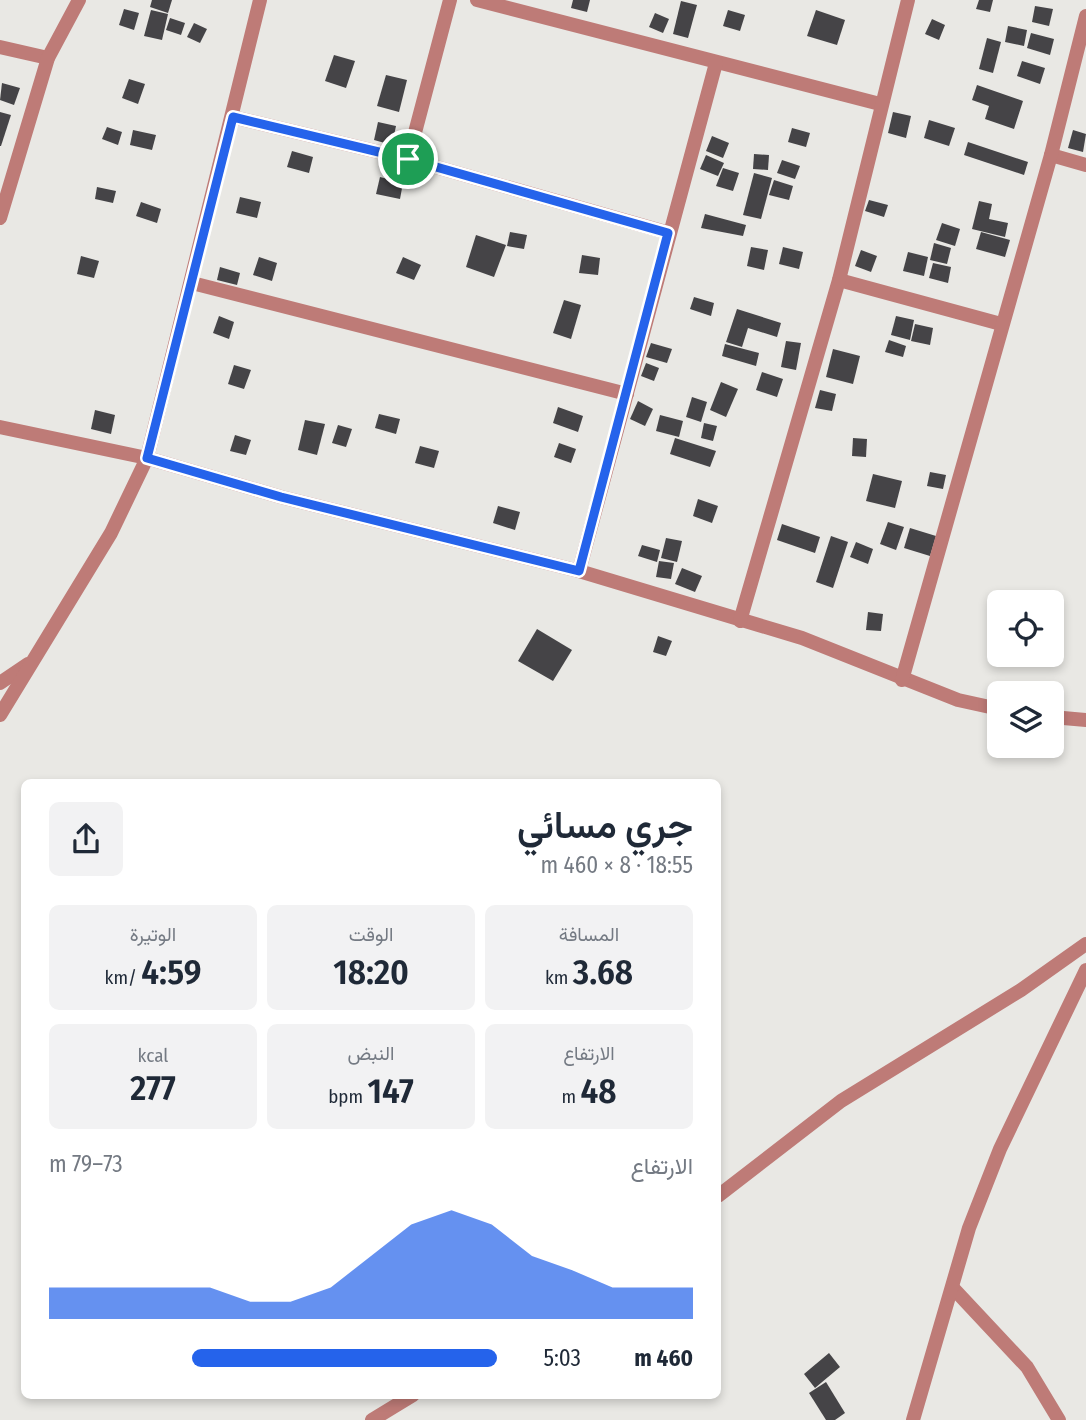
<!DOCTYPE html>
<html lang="ar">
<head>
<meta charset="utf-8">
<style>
	body { margin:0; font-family:"Fira Sans Condensed",Vazirmatn,sans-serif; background:#f2f2f3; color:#1f2937; direction:rtl; height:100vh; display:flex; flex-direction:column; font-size:26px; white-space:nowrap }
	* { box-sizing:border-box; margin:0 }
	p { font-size:23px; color:#747a83 }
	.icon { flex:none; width:38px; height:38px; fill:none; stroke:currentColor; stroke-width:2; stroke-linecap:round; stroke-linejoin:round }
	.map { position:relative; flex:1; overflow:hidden; direction:ltr }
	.drawer { position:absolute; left:21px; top:779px; width:700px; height:620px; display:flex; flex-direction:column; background:#fff; border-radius:10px; box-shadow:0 4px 10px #0003; direction:rtl }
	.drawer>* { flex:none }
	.controls { position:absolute; left:987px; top:590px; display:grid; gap:14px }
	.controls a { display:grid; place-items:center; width:77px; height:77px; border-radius:10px; background:#fff; box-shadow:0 4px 10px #0003; font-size:35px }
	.pin { position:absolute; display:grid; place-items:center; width:60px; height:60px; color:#fff; margin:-30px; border:4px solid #fff; border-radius:50%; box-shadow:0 2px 7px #0007 }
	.round { display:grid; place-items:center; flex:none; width:74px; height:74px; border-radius:10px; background:#f2f2f3 }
	.head { display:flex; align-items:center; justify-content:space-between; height:119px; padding:0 28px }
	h1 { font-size:38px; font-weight:600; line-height:52px }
	.figures { display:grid; grid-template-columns:repeat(3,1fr); gap:10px; height:119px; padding:7px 28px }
	.figures div { display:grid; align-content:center; border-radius:10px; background:#f2f2f3; text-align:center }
	.figures b { font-size:35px; font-weight:600 }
	.figures small { font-size:19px; font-weight:400 }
	.figures p { font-size:19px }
	.chart { height:196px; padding:14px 28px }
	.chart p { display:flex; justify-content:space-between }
	.chart svg { width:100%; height:126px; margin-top:7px; fill:#2563eb; opacity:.7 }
	ul { padding:0 28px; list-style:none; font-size:23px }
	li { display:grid; grid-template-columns:112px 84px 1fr; align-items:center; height:52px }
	li i { height:18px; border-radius:9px; background:#2563eb }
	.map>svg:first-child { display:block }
	.building { fill:#454447 }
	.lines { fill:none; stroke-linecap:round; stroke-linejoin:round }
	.minor { stroke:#be7b77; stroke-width:14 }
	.route-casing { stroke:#fff; stroke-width:14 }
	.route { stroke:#2563eb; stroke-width:9 }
</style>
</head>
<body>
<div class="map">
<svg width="1086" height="1420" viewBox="0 0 1086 1420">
	<rect width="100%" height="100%" fill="#e9e8e4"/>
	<g class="building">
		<path d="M 152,0 L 172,0 L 168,13 L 150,7 Z"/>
		<path d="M 573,0 L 590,0 L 587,12 L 571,8 Z"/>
		<path d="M 979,0 L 993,0 L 990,12 L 976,9 Z"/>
		<path d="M 681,1 L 697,5 L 688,38 L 673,34 Z"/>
		<path d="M 1035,6 L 1053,9 L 1049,26 L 1032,22 Z"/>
		<path d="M 124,9 L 139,13 L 134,30 L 119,25 Z"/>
		<path d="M 151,10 L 168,14 L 162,40 L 144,36 Z"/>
		<path d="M 728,10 L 745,15 L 740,31 L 723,26 Z"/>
		<path d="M 816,10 L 845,20 L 837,45 L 807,36 Z"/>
		<path d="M 655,13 L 669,19 L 663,33 L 649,27 Z"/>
		<path d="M 170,18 L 185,23 L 181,35 L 166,30 Z"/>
		<path d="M 932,19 L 945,25 L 939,40 L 925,34 Z"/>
		<path d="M 194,23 L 207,29 L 200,43 L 187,37 Z"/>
		<path d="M 1008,26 L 1027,30 L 1024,46 L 1005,42 Z"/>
		<path d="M 1031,33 L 1054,39 L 1050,55 L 1027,48 Z"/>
		<path d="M 987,38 L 1001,42 L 993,73 L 979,69 Z"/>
		<path d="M 334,55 L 355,61 L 346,88 L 325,81 Z"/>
		<path d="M 1022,61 L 1045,68 L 1040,84 L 1017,76 Z"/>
		<path d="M 386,75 L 407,80 L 399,112 L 377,106 Z"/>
		<path d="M 129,79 L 145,84 L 138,104 L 122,98 Z"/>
		<path d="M 2,83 L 20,88 L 14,105 L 0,100 Z"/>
		<path d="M 977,85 L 1023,101 L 1014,129 L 985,119 L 989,106 L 972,100 Z"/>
		<path d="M 0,112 L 11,115 L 1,146 L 0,146 Z"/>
		<path d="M 893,112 L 911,116 L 906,138 L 888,133 Z"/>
		<path d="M 929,120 L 955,128 L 949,146 L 924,138 Z"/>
		<path d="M 378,122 L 396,126 L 392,145 L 374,140 Z"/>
		<path d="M 107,127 L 122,132 L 118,145 L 102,139 Z"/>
		<path d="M 792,128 L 810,133 L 806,147 L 788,142 Z"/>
		<path d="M 133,130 L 156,135 L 152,150 L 130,145 Z"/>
		<path d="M 1073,130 L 1086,134 L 1083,152 L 1068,148 Z"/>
		<path d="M 712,136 L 729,143 L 723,158 L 706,151 Z"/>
		<path d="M 968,142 L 1028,162 L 1024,175 L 964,155 Z"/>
		<path d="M 292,151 L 313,157 L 309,173 L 287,167 Z"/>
		<path d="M 754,154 L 769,155 L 768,170 L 753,169 Z"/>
		<path d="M 706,155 L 724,163 L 718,176 L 700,169 Z"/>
		<path d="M 782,160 L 800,166 L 795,179 L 777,173 Z"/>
		<path d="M 723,168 L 739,173 L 733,191 L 716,186 Z"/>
		<path d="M 754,173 L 772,178 L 761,219 L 743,215 Z"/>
		<path d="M 380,177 L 403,183 L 400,199 L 376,194 Z"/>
		<path d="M 774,180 L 793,186 L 789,200 L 769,195 Z"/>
		<path d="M 97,187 L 116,191 L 113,203 L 95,199 Z"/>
		<path d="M 240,197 L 261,202 L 257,218 L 236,213 Z"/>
		<path d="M 869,200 L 888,205 L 884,217 L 865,211 Z"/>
		<path d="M 979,201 L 992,204 L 989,219 L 1008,223 L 1005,237 L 972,229 Z"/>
		<path d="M 141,202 L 161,209 L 157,223 L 136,216 Z"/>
		<path d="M 705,214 L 746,225 L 743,236 L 701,228 Z"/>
		<path d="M 942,223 L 960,229 L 955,246 L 936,240 Z"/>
		<path d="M 510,232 L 527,235 L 524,249 L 507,246 Z"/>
		<path d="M 981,232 L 1010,240 L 1005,257 L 976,249 Z"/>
		<path d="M 476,235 L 506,245 L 494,277 L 466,267 Z"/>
		<path d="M 934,243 L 951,248 L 947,264 L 930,260 Z"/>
		<path d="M 751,247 L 768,250 L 764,270 L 747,266 Z"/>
		<path d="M 783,247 L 803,252 L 799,269 L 779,264 Z"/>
		<path d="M 861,250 L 877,256 L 871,272 L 855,266 Z"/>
		<path d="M 908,252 L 928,257 L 924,276 L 903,271 Z"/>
		<path d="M 582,255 L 600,258 L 598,275 L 579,273 Z"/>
		<path d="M 81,256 L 99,261 L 94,278 L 77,274 Z"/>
		<path d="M 259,257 L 277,263 L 272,281 L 253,275 Z"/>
		<path d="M 403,257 L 421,265 L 414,280 L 396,273 Z"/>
		<path d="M 933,263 L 951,267 L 948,283 L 929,278 Z"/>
		<path d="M 220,267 L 240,273 L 237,285 L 217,280 Z"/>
		<path d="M 694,297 L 714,303 L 711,316 L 690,309 Z"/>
		<path d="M 564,300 L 581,305 L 571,339 L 553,333 Z"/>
		<path d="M 737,309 L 781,323 L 777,337 L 748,328 L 742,347 L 726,342 Z"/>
		<path d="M 219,316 L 234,322 L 229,339 L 213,333 Z"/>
		<path d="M 896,316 L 914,320 L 910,340 L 891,335 Z"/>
		<path d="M 915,324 L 933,328 L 930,345 L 911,341 Z"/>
		<path d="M 889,340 L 906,346 L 903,357 L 885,352 Z"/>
		<path d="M 786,341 L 801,343 L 796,370 L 781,367 Z"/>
		<path d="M 651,343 L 672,349 L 667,363 L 646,357 Z"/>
		<path d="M 725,344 L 759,353 L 756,366 L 722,356 Z"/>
		<path d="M 833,349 L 860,356 L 853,384 L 826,377 Z"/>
		<path d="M 646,363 L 659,368 L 654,381 L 641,376 Z"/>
		<path d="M 234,365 L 251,370 L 244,389 L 228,384 Z"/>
		<path d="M 762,372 L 783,379 L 777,397 L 756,390 Z"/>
		<path d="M 721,382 L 738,389 L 726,417 L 710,410 Z"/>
		<path d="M 820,390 L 836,394 L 832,411 L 815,408 Z"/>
		<path d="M 692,397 L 707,402 L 701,422 L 686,417 Z"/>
		<path d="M 638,401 L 653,409 L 645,426 L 630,419 Z"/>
		<path d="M 558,407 L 583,416 L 578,432 L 553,423 Z"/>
		<path d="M 95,410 L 115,415 L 111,434 L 91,429 Z"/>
		<path d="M 379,414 L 400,419 L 396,434 L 375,428 Z"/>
		<path d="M 660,415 L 683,421 L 679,437 L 656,431 Z"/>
		<path d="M 305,420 L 325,424 L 317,455 L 298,450 Z"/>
		<path d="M 704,423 L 717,426 L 713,441 L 701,438 Z"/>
		<path d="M 338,425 L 352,429 L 346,447 L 332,443 Z"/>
		<path d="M 235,435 L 251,440 L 246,455 L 230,451 Z"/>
		<path d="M 675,438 L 716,451 L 710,467 L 670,454 Z"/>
		<path d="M 853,438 L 867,439 L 866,457 L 852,456 Z"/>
		<path d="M 559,443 L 576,449 L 571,463 L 554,457 Z"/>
		<path d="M 420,446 L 439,451 L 434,468 L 415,463 Z"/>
		<path d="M 930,472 L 946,475 L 943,489 L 927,486 Z"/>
		<path d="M 873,474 L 902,481 L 895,508 L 866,501 Z"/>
		<path d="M 698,499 L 718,506 L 712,523 L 693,516 Z"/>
		<path d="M 498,506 L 520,512 L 515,530 L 493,523 Z"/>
		<path d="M 888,522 L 904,527 L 896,550 L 880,544 Z"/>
		<path d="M 782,524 L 820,537 L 815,553 L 777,540 Z"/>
		<path d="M 910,528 L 936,536 L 930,556 L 904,548 Z"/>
		<path d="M 831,536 L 848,542 L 833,588 L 816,582 Z"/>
		<path d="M 666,538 L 682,541 L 677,562 L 661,558 Z"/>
		<path d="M 856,542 L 873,549 L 868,564 L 850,557 Z"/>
		<path d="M 642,545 L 660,550 L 657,562 L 638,556 Z"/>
		<path d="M 659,561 L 674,563 L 671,579 L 656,577 Z"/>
		<path d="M 682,568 L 702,576 L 695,592 L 675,584 Z"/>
		<path d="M 868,612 L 883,614 L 881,631 L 866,630 Z"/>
		<path d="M 537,629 L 572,650 L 553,681 L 518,661 Z"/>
		<path d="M 658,636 L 672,641 L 666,656 L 653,652 Z"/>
		<path d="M 829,1353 L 840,1367 L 815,1388 L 804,1374 Z"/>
		<path d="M 826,1382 L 845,1413 L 835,1420 L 826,1420 L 809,1393 Z"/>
	</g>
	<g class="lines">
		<g class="minor">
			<path d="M 477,0 L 880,104"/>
			<path d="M 0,47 L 48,58"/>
			<path d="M 233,117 L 408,159 L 669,233"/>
			<path d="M 1051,155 L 1086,165"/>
			<path d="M 408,159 L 450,0"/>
			<path d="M 0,218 L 48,58 L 79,0"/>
			<path d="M 839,280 L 1001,324"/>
			<path d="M 192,283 L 627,394"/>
			<path d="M 0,427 L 147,458 L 281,497 L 579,571 L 802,638 L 958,700 L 999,709"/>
			<path d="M 579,571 L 716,63"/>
			<path d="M 740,621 L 839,280 L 908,0"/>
			<path d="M 902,680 L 1051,155 L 1086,16"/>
			<path d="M 0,683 L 28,664"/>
			<path d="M 0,715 L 111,533 L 147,458 L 260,0"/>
			<path d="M 1052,717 L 1086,720"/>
			<path d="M 718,1196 L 841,1101 L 1021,990 L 1086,944"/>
			<path d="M 953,1288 L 1027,1367 L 1059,1420"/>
			<path d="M 372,1420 L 413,1395"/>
			<path d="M 913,1420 L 969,1228 L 1000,1149 L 1086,970"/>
		</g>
	</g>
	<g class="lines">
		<defs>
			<path id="route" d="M 233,117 L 408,159 L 668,233 L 579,571 L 281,497 L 147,458 Z"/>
		</defs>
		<use href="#route" class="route-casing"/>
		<use href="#route" class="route"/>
	</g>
</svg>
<div class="controls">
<a><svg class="icon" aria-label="locate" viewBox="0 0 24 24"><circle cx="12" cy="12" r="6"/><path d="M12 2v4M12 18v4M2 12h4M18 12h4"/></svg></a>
<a><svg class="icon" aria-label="layers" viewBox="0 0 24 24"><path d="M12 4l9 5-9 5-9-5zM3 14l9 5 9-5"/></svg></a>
</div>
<div class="pin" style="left:408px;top:159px;background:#1e9e55"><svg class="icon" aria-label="arrive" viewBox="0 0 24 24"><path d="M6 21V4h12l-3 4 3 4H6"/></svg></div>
<section class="drawer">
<div class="head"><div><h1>جري مسائي</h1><p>18:55 · 8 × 460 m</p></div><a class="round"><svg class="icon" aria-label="share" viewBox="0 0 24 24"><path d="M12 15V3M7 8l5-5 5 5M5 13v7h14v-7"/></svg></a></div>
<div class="figures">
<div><p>المسافة</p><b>3.68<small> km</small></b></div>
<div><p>الوقت</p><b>18:20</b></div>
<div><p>الوتيرة</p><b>4:59<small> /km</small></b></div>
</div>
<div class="figures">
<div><p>الارتفاع</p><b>48<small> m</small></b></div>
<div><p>النبض</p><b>147<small> bpm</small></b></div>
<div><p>kcal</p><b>277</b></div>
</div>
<div class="chart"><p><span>الارتفاع</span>73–79 m</p>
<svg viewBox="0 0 160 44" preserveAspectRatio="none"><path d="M0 44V33L10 33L20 33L30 33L40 33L50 38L60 38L70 33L80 22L90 11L100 6L110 11L120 22L130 27L140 33L150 33L160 33V44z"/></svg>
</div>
<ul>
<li><b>460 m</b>5:03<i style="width:68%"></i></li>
</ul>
</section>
</div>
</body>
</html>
